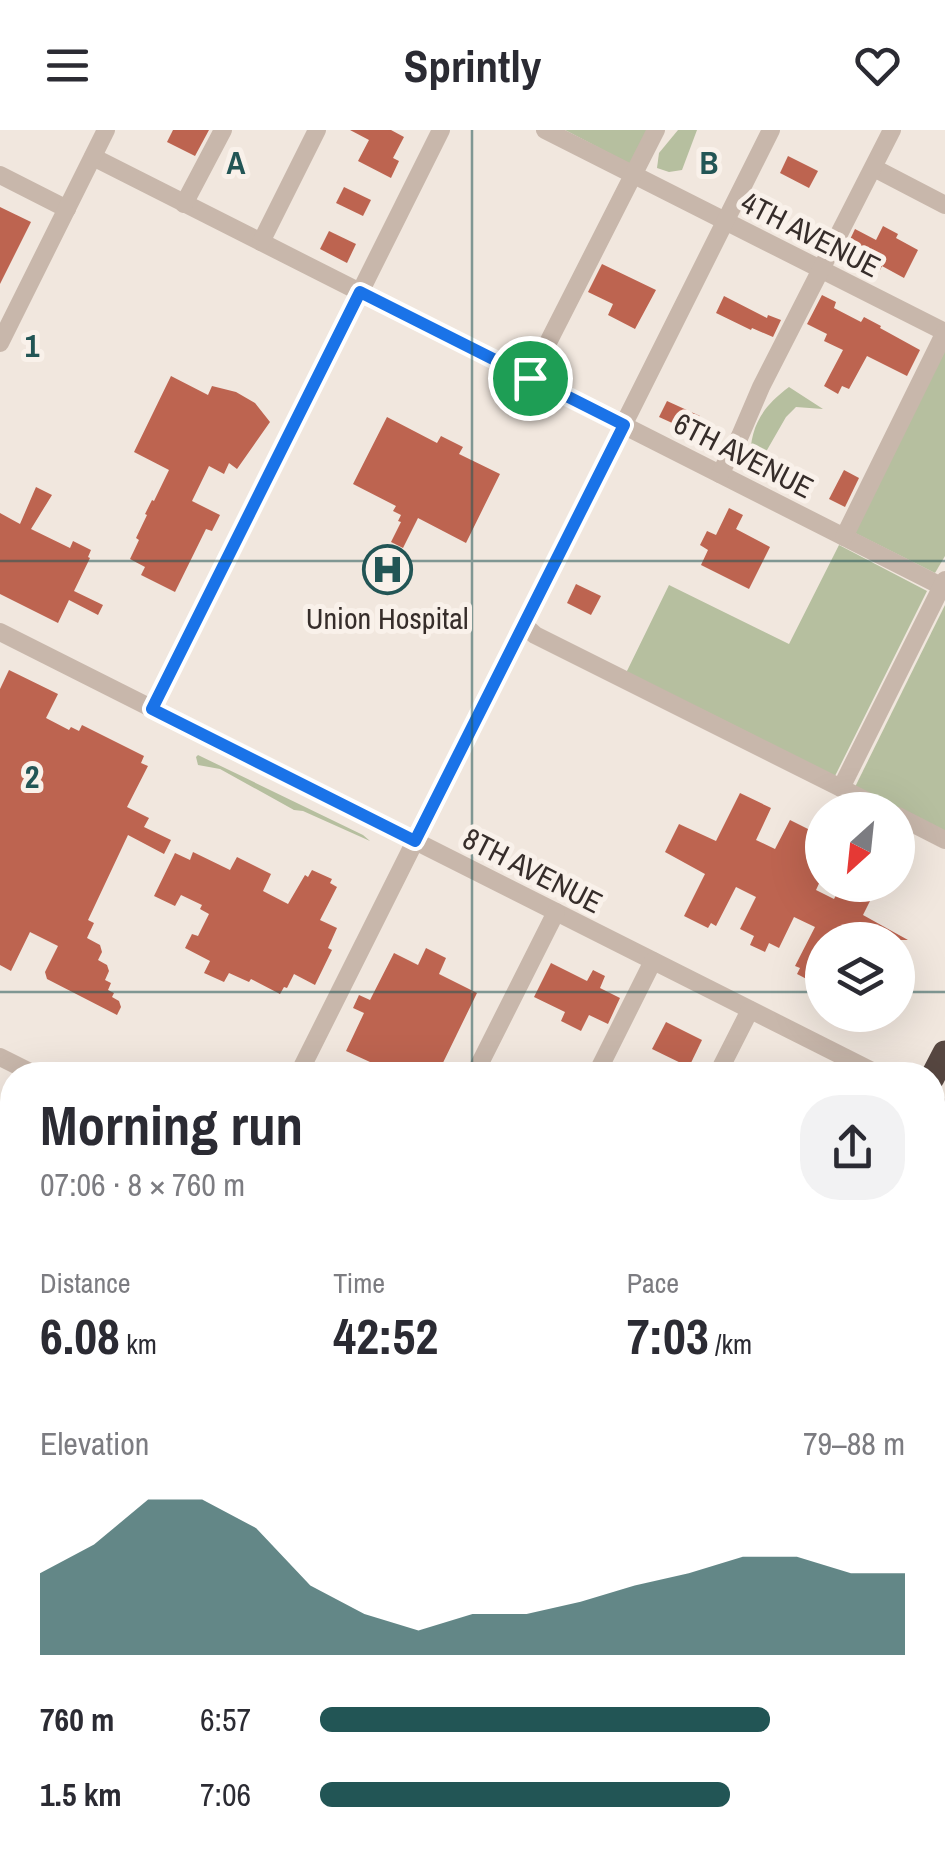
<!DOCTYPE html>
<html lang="en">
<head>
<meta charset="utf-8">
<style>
	body { margin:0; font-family:"Archivo Narrow",sans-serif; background:#f2f2f3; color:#2b2b33; height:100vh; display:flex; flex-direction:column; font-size:38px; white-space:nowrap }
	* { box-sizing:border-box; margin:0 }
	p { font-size:32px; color:#7c7c81 }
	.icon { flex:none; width:55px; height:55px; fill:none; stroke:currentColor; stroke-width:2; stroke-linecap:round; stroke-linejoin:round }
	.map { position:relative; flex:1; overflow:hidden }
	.panel { position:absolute; left:0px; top:932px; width:945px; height:792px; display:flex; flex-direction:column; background:#fff; border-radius:40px 40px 0 0; box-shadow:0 10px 40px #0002 }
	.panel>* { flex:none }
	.needle { width:65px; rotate:207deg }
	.tools { position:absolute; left:805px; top:662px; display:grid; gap:20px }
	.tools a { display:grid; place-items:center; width:110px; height:110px; border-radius:50%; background:#fff; box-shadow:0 10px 40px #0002; font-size:50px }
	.pin { position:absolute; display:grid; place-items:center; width:85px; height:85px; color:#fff; margin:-42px; border:5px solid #fff; border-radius:50%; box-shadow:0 2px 10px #0007 }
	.round { display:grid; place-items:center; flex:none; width:105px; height:105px; border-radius:40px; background:#f2f2f3 }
	.summary { display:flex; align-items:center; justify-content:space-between; height:170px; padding:0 40px }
	h1 { font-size:55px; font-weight:700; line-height:75px }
	.figures { display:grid; grid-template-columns:repeat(3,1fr); gap:15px; height:170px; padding:10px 40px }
	.figures div { display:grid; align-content:center }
	.figures b { font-size:50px; font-weight:700 }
	.figures small { font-size:28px; font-weight:400 }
	.figures p { font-size:28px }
	.chart { height:280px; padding:20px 40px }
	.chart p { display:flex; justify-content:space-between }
	.chart svg { width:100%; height:180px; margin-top:10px; fill:#255; opacity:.7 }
	ul { padding:0 40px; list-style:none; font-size:32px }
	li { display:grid; grid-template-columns:160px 120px 1fr; align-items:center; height:75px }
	li i { height:25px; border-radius:12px; background:#255 }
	header { display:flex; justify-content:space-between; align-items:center; height:130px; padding:0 40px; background:#fff; font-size:45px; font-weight:700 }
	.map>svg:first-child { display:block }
	.green { fill:#b6bf9f }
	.building { fill:#bd6450 }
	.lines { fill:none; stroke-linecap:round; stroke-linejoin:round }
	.path { stroke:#b4a195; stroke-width:2.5; stroke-dasharray:5 5; stroke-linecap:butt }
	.minor { stroke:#c8b7ab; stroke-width:18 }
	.highway { stroke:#574741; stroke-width:25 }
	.route-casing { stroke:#fff; stroke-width:20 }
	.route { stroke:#1a73e8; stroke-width:12 }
	.grid { fill:none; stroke:#255; stroke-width:2.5; stroke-opacity:0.55 }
	.labels { text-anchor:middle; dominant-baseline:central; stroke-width:10; stroke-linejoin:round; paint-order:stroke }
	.street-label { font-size:30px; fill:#362d2a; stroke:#f9f1ea }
	.poi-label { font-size:30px; fill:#362d2a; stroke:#f9f1ea }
	.grid-label { font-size:32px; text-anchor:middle; font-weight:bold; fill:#255; stroke:#f9f1ea; stroke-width:10; stroke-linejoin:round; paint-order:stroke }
</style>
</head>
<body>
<header><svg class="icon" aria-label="menu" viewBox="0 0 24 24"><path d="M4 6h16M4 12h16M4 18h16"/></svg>Sprintly<svg class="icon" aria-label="heart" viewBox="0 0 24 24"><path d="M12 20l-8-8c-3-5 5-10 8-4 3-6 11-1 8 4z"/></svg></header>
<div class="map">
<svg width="945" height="1723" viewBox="0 0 945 1723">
	<rect width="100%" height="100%" fill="#f1e7de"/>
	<g class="green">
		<path d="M 565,0 L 653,0 L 632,35 Z"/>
		<path d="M 678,0 L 697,0 L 682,40 L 669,42 L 657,38 L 659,23 Z"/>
		<path d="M 945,214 L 945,426 L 935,443 L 853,402 Z"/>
		<path d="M 789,257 L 823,279 L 796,277 L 786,287 L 759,334 L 750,332 C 750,297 761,278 789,257 Z"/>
		<path d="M 839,415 L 927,461 L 835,646 L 626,543 L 669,455 L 789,514 Z"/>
		<path d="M 945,475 L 945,705 L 855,657 Z"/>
		<path d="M 198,625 L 363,705 L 370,711 L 303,681 L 294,680 L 220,639 L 198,635 L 196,627 Z"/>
		<path d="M 338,1713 L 448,1713 L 442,1723 L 332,1723 Z"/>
	</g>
	<g class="building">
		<path d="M 173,0 L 209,0 L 195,26 L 167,12 Z"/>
		<path d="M 350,0 L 391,0 L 404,7 L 393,28 L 399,31 L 391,48 L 358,31 L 369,10 Z"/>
		<path d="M 788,26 L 818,41 L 809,58 L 780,43 Z"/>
		<path d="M 344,57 L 371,70 L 363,86 L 336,73 Z"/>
		<path d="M 0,77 L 31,92 L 0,154 Z"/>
		<path d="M 883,96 L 898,104 L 896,108 L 918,120 L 904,148 L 882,136 L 880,140 L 843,124 L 855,99 L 876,110 Z"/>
		<path d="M 329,101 L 356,114 L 347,133 L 320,119 Z"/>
		<path d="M 602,134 L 656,160 L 635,199 L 608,185 L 613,174 L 588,162 Z"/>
		<path d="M 822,165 L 836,172 L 834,178 L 861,192 L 864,187 L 881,196 L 880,198 L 920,220 L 907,246 L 867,226 L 849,259 L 842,256 L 838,264 L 824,256 L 843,220 L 824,211 L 827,204 L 807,194 Z"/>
		<path d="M 724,166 L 767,188 L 768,185 L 781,190 L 773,207 L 752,198 L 751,200 L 716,183 Z"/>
		<path d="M 171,246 L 208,265 L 212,256 L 236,262 L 255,273 L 270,292 L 237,339 L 229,333 L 224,344 L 209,336 L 192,371 L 220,385 L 212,401 L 206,399 L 175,462 L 141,445 L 145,437 L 130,429 L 139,410 L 136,408 L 147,385 L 145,384 L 152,370 L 154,371 L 169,340 L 134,322 Z"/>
		<path d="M 667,271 L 700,286 L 692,302 L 659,287 Z"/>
		<path d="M 387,287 L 437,313 L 441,306 L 463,317 L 459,324 L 500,344 L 466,413 L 418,388 L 403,418 L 391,412 L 401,392 L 398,391 L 401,385 L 393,381 L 396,376 L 353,354 Z"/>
		<path d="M 844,340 L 859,348 L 845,377 L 829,369 Z"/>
		<path d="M 36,357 L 52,365 L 31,399 L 70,418 L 73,411 L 91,420 L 88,427 L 90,428 L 74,461 L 103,475 L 98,485 L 69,470 L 58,493 L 0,464 L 0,383 L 20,394 Z"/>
		<path d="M 729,378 L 743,385 L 736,399 L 770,417 L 749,459 L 701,435 L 708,420 L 700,415 L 707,401 L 716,405 Z"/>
		<path d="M 576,454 L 601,466 L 591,485 L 567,473 Z"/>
		<path d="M 9,540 L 58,564 L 46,588 L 69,600 L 71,597 L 79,601 L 82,595 L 144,626 L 141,633 L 148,636 L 127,677 L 149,688 L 144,697 L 171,710 L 164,724 L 128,705 L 88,790 L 94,793 L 87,808 L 100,815 L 102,822 L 98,830 L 107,835 L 109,841 L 105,850 L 111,853 L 108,860 L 114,863 L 112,867 L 119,871 L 121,877 L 117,885 L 47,849 L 45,842 L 58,816 L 30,802 L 11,841 L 0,835 L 0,559 Z"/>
		<path d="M 740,663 L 771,678 L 756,710 L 775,719 L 790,690 L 822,706 L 822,747 L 816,760 L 834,769 L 841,755 L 878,755 L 863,785 L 908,810 L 822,810 L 822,857 L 797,844 L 800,838 L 795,836 L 815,797 L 794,787 L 779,818 L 769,813 L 765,822 L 750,815 L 754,806 L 740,799 L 756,767 L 736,757 L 716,796 L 711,793 L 708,798 L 684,786 L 705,744 L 665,722 L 679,694 L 716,711 Z"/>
		<path d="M 193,722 L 230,740 L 237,727 L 271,744 L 263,761 L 288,774 L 305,745 L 308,747 L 312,740 L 332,749 L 330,753 L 337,757 L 320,790 L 337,798 L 328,818 L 332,820 L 315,855 L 294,844 L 287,858 L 284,857 L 280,864 L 251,849 L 249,852 L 229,843 L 224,852 L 204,843 L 210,831 L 185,818 L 192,804 L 198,806 L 209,784 L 200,779 L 202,775 L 181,765 L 175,776 L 154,766 L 175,723 L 190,730 Z"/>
		<path d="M 426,818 L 446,828 L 439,844 L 477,863 L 437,945 L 364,945 L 370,932 L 346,921 L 364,883 L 353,878 L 359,865 L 370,870 L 394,823 L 418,835 Z"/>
		<path d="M 551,833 L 587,851 L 593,840 L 605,846 L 600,858 L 620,868 L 608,894 L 589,885 L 581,901 L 561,891 L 565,882 L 534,867 Z"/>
		<path d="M 666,892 L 702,910 L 689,937 L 652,919 Z"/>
		<path d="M 0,1386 L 12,1393 L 7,1402 L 12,1405 L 12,1462 L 0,1486 Z"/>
		<path d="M 222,1712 L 288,1712 L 283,1723 L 216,1723 Z"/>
		<path d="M 737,1712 L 810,1712 L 805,1723 L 732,1723 Z"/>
	</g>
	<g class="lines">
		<path class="path" d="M 0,1578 L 12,1552"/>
		<g class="minor">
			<path d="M 545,0 L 945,202"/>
			<path d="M 93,27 L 945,458"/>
			<path d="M 874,38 L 945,75"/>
			<path d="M 0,45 L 67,79"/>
			<path d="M 184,74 L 223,0"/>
			<path d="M 261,112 L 317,0"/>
			<path d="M 0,213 L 106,0"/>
			<path d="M 530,248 L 656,0"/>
			<path d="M 720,344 L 740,306 L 761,257 L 892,0"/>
			<path d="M 844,407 L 945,202"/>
			<path d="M 524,495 L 535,505 L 885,680"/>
			<path d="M 0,502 L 880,945"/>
			<path d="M 152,579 L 441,0"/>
			<path d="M 841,658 L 945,450"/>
			<path d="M 898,686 L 945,710"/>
			<path d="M 0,927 L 36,945"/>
			<path d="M 298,945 L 771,0"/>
			<path d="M 474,945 L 556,782"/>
			<path d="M 596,945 L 653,831"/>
			<path d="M 717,945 L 750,880"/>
			<path d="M 932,972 L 945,979"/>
			<path d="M 0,999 L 12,974"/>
			<path d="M 932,1088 L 945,1094"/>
			<path d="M 0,1263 L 12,1242"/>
			<path d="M 932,1274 L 945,1247"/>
			<path d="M 0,1541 L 12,1516"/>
			<path d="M 932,1543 L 945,1518"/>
			<path d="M 932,1577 L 945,1583"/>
			<path d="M 0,1693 L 12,1700"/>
			<path d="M 36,1712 L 56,1723"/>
			<path d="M 601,1712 L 621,1723"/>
			<path d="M 82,1723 L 88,1712"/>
			<path d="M 327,1723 L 332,1712"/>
			<path d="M 446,1723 L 452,1712"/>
			<path d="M 709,1723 L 715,1712"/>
			<path d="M 842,1723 L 847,1712"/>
		</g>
		<g class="highway">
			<path d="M 932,948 L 945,923"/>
			<path d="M 932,1017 L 945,992"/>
			<path d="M 545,1723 L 550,1712"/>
			<path d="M 579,1723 L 584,1712"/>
		</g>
	</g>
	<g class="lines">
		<defs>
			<path id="route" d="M 360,162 L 624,295 L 415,711 L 152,579 Z"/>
		</defs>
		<use href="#route" class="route-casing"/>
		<use href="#route" class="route"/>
	</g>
	<path class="grid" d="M 472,0 L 472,945M 0,431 L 945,431M 0,862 L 822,862M 898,862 L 945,862M 0,1292 L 12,1292M 932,1292 L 945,1292M 472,1712 L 472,1723"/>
	<defs>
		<symbol id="hospital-ring" viewBox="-11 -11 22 22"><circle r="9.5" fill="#f9f1ea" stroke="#255" stroke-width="1.5"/><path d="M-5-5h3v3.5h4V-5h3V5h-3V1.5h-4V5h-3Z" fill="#255"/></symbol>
	</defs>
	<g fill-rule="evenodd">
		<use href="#hospital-ring" x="360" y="412" width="55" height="55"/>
	</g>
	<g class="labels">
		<g class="street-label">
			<text transform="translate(811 104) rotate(27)">4TH AVENUE</text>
			<text transform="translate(744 325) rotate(27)">6TH AVENUE</text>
			<text transform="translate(533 740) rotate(27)">8TH AVENUE</text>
		</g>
		<g class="poi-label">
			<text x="387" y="488">Union Hospital</text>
		</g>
	</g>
	<g class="grid-label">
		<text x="236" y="44">A</text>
		<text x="709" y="44">B</text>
		<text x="32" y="227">1</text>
		<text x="32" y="658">2</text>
	</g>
</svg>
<div class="tools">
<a><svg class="needle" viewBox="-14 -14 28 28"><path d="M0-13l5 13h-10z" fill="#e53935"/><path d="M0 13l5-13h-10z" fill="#7c7c81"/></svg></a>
<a><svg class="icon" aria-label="layers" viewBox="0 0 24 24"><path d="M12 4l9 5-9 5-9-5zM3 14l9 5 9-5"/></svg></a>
</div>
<div class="pin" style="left:530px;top:248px;background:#1e9e55"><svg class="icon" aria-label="arrive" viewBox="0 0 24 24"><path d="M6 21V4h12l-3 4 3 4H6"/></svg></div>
<section class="panel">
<div class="summary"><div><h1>Morning run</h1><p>07:06 · 8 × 760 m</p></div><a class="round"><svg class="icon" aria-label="share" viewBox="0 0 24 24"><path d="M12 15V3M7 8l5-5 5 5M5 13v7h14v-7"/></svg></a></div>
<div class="figures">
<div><p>Distance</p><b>6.08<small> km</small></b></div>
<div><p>Time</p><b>42:52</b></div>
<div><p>Pace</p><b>7:03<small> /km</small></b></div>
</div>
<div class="chart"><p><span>Elevation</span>79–88 m</p>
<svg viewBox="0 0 160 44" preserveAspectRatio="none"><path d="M0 44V24L10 17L20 6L30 6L40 13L50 27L60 34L70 38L80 34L90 34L100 31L110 27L120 24L130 20L140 20L150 24L160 24V44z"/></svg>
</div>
<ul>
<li><b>760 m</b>6:57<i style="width:77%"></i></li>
<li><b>1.5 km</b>7:06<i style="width:70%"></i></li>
</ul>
</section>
</div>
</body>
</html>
